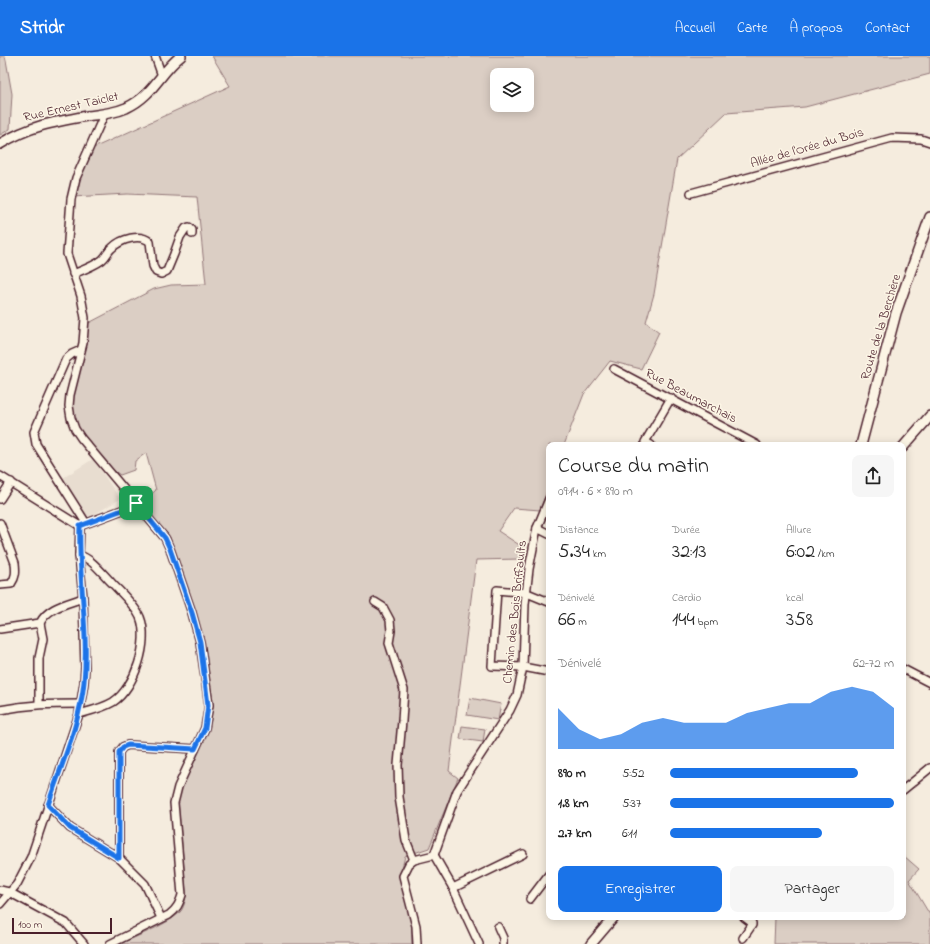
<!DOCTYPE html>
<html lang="fr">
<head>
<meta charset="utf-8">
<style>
	body { margin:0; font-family:"Indie Flower",sans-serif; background:#f6f6f6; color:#222; height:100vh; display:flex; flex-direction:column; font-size:15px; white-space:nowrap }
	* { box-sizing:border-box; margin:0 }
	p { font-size:13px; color:#767676 }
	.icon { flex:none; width:22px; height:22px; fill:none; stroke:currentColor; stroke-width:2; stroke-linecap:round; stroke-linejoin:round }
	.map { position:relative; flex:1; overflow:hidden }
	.drawer { position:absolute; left:546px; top:386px; width:360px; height:478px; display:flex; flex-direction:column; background:#fff; border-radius:8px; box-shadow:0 2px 10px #0003 }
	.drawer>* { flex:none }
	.controls { position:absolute; left:490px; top:12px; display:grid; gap:8px }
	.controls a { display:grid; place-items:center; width:44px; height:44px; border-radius:8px; background:#fff; box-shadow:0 2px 10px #0003; font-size:20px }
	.scale { position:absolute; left:12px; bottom:10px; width:100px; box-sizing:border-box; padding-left:4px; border:2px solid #4a1f2b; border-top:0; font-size:11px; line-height:14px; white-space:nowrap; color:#4a1f2b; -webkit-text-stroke:3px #fcf5e5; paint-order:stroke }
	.pin { position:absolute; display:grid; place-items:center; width:34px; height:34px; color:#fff; margin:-17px; border-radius:8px; box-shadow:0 2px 6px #0006 }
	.round { display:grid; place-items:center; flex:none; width:42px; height:42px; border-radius:8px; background:#f6f6f6 }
	.summary { display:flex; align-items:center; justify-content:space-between; height:68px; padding:0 12px }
	h1 { font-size:22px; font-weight:600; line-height:30px }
	.metrics { display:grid; grid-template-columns:repeat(3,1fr); gap:6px; height:68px; padding:4px 12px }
	.metrics div { display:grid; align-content:center }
	.metrics b { font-size:20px; font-weight:600 }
	.metrics small { font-size:11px; font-weight:400 }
	.metrics p { font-size:11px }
	.chart { height:112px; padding:8px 12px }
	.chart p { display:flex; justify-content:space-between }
	.chart svg { width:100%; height:72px; margin-top:4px; fill:#1a73e8; opacity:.7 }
	.cta { display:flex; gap:8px; margin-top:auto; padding:8px 12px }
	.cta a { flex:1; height:46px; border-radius:8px; background:#1a73e8; color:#fff; font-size:16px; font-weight:600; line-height:46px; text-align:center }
	.cta a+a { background:#f6f6f6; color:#222 }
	ul { padding:0 12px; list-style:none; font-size:13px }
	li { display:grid; grid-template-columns:64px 48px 1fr; align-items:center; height:30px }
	li i { height:10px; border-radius:5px; background:#1a73e8 }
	header { display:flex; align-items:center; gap:24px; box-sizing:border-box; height:56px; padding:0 20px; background:#1a73e8; color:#fff }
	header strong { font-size:19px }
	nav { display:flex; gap:22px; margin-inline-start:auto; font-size:14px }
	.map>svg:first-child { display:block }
	.built { fill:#e8ddd0 }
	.green { fill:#dbcec4; stroke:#927678; fill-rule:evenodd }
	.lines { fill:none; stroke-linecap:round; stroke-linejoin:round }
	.street-casing { stroke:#4a1f2b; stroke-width:10 }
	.secondary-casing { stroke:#4a1f2b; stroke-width:12 }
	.street { stroke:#fcf5e5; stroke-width:7 }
	.secondary { stroke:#fcf5e5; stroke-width:9 }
	.route-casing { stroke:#fff; stroke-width:8 }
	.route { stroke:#1a73e8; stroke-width:5 }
	.labels { text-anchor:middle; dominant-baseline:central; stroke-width:3; stroke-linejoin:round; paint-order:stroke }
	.street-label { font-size:13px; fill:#4a1f2b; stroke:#fcf5e5 }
</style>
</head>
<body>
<header>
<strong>Stridr</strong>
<nav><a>Accueil</a><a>Carte</a><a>À propos</a><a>Contact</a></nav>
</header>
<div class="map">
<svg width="930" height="888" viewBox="0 0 930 888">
	<rect width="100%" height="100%" fill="#f5ecde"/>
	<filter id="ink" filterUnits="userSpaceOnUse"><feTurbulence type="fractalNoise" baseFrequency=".025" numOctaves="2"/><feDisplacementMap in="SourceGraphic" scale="8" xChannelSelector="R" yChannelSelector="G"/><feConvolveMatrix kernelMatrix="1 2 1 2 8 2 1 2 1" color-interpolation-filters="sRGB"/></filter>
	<g filter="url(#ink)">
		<path class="built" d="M 93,403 L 120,443 L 90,461 L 85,458 L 63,422 Z"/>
		<g class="green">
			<path d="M 0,0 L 5,0 L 6,4 L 12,38 L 10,73 L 0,79 Z"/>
			<path d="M 212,0 L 930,0 L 930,18 L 805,51 L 726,57 L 677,103 L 654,238 L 646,266 L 659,276 L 641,313 L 610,305 L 584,338 L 564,389 L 549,389 L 549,429 L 540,454 L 514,452 L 498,475 L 524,492 L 520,503 L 476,504 L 449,715 L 458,722 L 429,792 L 405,800 L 401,816 L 412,871 L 412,888 L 120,888 C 135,881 171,867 181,855 C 185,849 186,842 186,835 L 178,745 L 181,731 L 208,676 L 211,648 L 202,578 L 170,481 L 143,450 L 144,445 L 156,434 L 146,397 L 135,405 L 134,414 L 120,419 C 99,405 77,374 69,350 L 85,269 L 154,233 L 171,229 L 206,228 L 197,141 L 127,138 L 72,141 L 89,94 L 230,30 ZM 497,19 L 527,19 L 527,49 L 497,49 Z"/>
			<path d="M 470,642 L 501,648 L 498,664 L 467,659 Z"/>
			<path d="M 462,670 L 485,673 L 483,686 L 460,683 Z"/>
			<path d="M 904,800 L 919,813 L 909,824 L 930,859 L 930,888 L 774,888 L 775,861 L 903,861 L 903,801 Z"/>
		</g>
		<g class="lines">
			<defs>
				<g id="street">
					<path d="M 155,0 L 161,17 L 163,19"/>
					<path d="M 104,59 L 76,122 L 71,143 L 67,198 L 81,240 L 85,262 L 83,287 L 70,339 L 69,350 L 71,362 L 75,373 L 81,382 L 165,482 L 170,493 L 192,557 L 200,586 L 209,649 L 205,672 L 178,731 L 174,747 L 182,839 C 179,848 177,853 169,859 L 110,888"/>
					<path d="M 691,137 L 892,82 L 921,83 L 930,86"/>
					<path d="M 73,218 C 83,214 94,210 102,204 C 106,201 108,195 112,192 C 121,183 140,177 150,186 L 153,210 L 156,216 L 161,218 L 167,215 L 174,198 L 180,181 L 186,172 L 189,171 L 192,174 L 192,178"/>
					<path d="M 81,294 L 72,298 L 66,303 L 34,376 L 36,388 L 86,467"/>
					<path d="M 614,313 L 757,389"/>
					<path d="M 651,389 L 645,386 L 671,342"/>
					<path d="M 0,420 L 80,470"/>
					<path d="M 0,443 L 11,426"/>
					<path d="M 0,467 L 15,507 C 16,516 16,521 11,528 L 0,529"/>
					<path d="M 82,469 L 130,451 L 136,447"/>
					<path d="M 537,472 L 549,478"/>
					<path d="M 79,499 C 91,502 102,517 111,526 C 121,537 134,548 140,561 C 150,585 135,632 113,646 C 103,652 90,655 79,658"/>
					<path d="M 375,546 L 383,551 L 390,564 L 391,575 L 389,587 L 404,634 L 402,665 L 398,709 L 399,741 L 406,784 L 414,804"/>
					<path d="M 549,546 L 527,537 L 497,534 L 492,610 L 523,611 L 549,616"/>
					<path d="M 0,573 L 40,567 C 48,551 67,548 83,542"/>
					<path d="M 903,613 L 930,627"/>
					<path d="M 39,648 L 39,602 L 43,583 L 40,567"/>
					<path d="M 0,654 C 29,648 51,648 81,648"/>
					<path d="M 903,734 L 930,712"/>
					<path d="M 48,749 L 70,772 L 119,802 L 145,828 L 161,862"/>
					<path d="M 434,799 L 457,735 L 510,654 L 517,639 L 523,611 L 525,548 L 529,513 L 537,472 L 549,443"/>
					<path d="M 434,799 L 453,832 L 479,888"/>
					<path d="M 119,802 L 119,696 L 123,691 L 128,689 L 195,693"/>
					<path d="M 453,832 L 523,798"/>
					<path d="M 0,834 L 9,836 L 66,867 L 84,888"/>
					<path d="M 530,843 L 549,818"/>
					<path d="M 0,848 L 17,828 L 31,801 L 79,658 L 84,627 L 85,611 L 83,542 L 79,499 L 80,470"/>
					<path d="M 498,871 L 503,882 L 503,888"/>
					<path d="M 743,882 L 752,869 L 752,867 L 744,861"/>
					<path d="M 417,888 L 416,870 L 403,820 L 409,808 L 414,804 L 434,799"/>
				</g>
				<g id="secondary">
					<path d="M 0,88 C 30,70 53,66 87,60 C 101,58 112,58 126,52 C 154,39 159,17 181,0"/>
					<path d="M 861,389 L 896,257 L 930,161"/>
					<path d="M 903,391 L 930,360"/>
					<path d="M 591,888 L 614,861"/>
				</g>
			</defs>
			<use href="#street" class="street-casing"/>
			<use href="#secondary" class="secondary-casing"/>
			<use href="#street" class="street"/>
			<use href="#secondary" class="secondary"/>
		</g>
	</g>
	<g class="lines" filter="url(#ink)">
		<defs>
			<path id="route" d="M 136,447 L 165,482 L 170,493 L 192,557 L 200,586 L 208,649 L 205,672 L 195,693 L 128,689 L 123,691 L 119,696 L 119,802 L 70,772 L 48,749 C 61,709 80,668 84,626 C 89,575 78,522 80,470 L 130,451 Z"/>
		</defs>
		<use href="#route" class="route-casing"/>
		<use href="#route" class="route"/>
	</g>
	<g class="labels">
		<g class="street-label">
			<text transform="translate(71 51) rotate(-13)">Rue Ernest Taiclet</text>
			<text transform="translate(807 92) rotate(-16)">Allée de l'Orée du Bois</text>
			<text transform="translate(881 271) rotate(-73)">Route de la Berchère</text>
			<text transform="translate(691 340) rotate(28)">Rue Beaumarchais</text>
			<text transform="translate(515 556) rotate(-84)">Chemin des Bois Briffaults</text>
		</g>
	</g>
</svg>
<div class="controls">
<a><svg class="icon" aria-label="layers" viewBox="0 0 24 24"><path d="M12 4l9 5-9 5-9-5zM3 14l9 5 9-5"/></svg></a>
</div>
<div class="scale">100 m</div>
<div class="pin" style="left:136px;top:447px;background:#1e9e55"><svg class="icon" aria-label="arrive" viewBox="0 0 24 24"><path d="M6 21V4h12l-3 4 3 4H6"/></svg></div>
<section class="drawer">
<div class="summary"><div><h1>Course du matin</h1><p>09:14 · 6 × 890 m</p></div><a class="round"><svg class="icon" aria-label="share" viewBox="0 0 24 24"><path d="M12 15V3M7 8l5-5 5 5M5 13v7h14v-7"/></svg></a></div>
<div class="metrics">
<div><p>Distance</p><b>5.34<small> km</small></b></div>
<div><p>Durée</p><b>32:13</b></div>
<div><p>Allure</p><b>6:02<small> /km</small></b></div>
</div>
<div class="metrics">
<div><p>Dénivelé</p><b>66<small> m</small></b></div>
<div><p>Cardio</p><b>144<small> bpm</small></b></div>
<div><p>kcal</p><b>358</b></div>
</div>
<div class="chart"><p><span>Dénivelé</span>62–72 m</p>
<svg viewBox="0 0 160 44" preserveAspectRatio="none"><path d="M0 44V19L10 32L20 38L30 35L40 28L50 25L60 28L70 28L80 28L90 22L100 19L110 16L120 16L130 9L140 6L150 9L160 19V44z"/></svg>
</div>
<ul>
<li><b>890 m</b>5:52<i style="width:84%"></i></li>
<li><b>1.8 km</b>5:37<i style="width:100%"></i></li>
<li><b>2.7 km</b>6:11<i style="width:68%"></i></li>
</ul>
<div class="cta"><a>Enregistrer</a><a>Partager</a></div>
</section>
</div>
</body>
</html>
